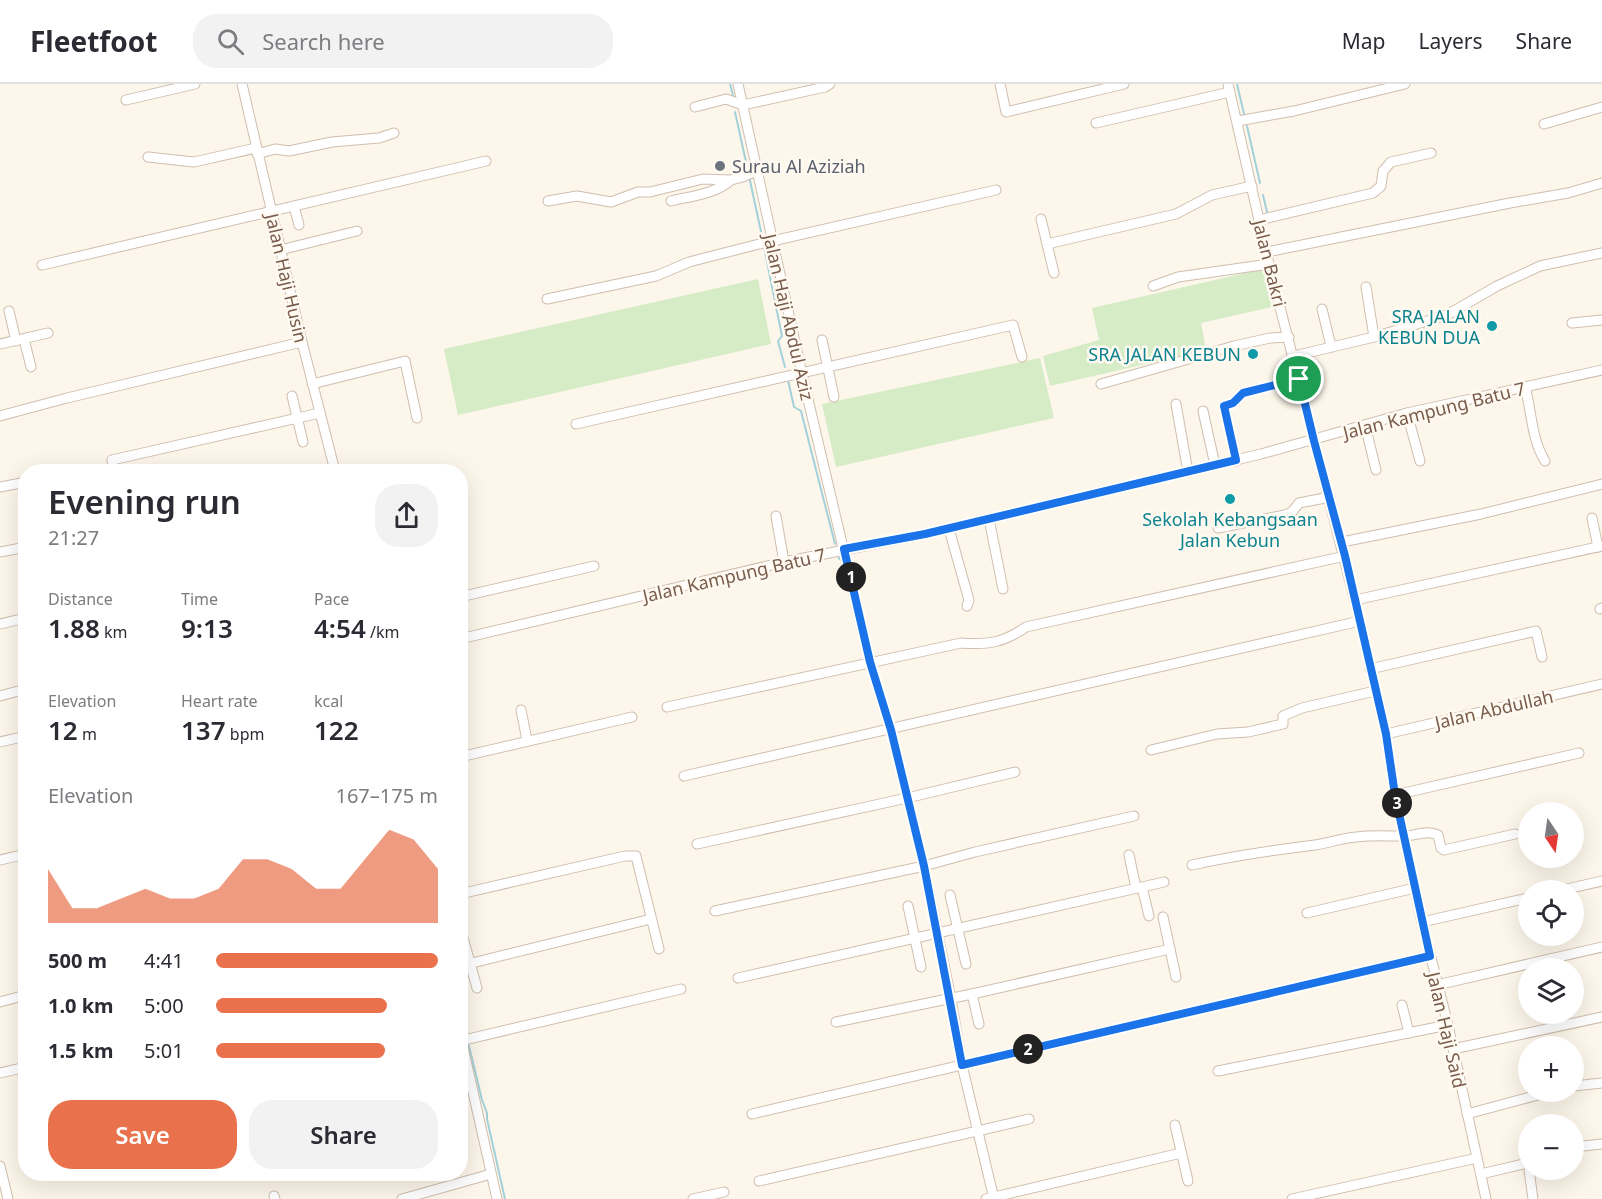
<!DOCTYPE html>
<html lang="en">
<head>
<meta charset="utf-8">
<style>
	body { margin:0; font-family:"Noto Sans",sans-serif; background:#f2f2f3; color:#2b2b33; height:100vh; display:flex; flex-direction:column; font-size:22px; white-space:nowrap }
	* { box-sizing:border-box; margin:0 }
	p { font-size:20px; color:#7c7c81 }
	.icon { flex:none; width:33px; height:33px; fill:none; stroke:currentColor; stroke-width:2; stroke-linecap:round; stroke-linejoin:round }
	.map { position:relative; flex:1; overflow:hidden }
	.sheet { position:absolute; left:18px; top:380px; width:450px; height:717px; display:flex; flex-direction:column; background:#fff; border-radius:24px; box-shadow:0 6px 24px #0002 }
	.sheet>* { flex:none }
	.needle { width:39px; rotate:167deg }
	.tools { position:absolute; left:1518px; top:718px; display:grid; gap:12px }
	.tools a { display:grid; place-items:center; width:66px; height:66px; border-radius:50%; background:#fff; box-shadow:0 6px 24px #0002; font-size:30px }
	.pin { position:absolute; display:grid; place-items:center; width:51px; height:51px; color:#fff; margin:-26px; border:3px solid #fff; border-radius:50%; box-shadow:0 2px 6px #0007 }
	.km { position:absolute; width:30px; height:30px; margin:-15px; border-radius:50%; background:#222; color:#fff; font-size:16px; line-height:30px; text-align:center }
	.round { display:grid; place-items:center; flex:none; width:63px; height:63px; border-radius:24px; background:#f2f2f3 }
	.overview { display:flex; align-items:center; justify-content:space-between; height:102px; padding:0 30px }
	h1 { font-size:33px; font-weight:600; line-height:45px }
	.metrics { display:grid; grid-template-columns:repeat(3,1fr); gap:9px; height:102px; padding:6px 30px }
	.metrics div { display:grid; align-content:center }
	.metrics b { font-size:26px; font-weight:600 }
	.metrics small { font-size:16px; font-weight:400 }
	.metrics p { font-size:16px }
	.chart { height:168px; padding:12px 30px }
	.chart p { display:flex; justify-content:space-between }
	.chart svg { width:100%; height:108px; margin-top:6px; fill:#e9724d; opacity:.7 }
	.button { display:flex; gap:12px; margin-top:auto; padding:12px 30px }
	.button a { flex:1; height:69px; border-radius:24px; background:#e9724d; color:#fff; font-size:24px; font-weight:600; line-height:69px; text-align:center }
	.button a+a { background:#f2f2f3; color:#2b2b33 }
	ul { padding:0 30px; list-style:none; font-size:20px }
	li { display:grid; grid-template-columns:96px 72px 1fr; align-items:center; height:45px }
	li i { height:15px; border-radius:8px; background:#e9724d }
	header { display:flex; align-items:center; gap:36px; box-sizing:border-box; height:84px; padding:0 30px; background:#fff; border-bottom:2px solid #e1e1e2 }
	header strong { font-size:28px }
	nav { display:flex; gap:33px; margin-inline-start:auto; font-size:21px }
	.search { width:420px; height:54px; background:#f2f2f3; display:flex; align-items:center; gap:15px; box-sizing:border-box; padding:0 21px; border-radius:24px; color:#7c7c81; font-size:22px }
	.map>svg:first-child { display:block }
	.green { fill:#d5ecc7 }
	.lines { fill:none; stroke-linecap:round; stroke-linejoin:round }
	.stream { stroke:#a3d1da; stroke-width:2 }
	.minor-casing { stroke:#d0beae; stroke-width:11 }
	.minor { stroke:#fff; stroke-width:9 }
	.route-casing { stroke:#fff; stroke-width:12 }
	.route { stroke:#1a73e8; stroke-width:8 }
	.worship-dot { fill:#6b7280; stroke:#fffaf1; stroke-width:2 }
	.culture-dot { fill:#0f9aa8; stroke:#fffaf1; stroke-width:2 }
	.labels { text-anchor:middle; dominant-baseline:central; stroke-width:5; stroke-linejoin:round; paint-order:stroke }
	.worship-label { font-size:18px; fill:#5b616d; stroke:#fffaf1; text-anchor:start }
	.street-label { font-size:18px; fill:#795c4b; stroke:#fffaf1 }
	.culture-label { font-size:18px; fill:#0d838f; stroke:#fffaf1; text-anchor:end }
</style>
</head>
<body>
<header>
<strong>Fleetfoot</strong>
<div class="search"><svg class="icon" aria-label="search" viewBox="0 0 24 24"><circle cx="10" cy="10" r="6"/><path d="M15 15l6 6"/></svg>Search here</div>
<nav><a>Map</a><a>Layers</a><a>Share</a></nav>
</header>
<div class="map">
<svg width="1602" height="1115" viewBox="0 0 1602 1115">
	<rect width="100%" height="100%" fill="#fdf6ea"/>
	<g class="green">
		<path d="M 1263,185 L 1272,223 L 1201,239 L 1206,266 L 1050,302 L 1043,272 L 1099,256 L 1092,224 Z"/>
		<path d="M 758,195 L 771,260 L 458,331 L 444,265 Z"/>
		<path d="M 1040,274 L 1054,334 L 836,383 L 822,320 Z"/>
	</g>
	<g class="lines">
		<g class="stream">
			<path d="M 730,0 L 733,11"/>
			<path d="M 1237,0 L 1244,30"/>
			<path d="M 735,28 L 748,87"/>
			<path d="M 1247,42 L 1260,99"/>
			<path d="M 749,92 L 763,157"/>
			<path d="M 1263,111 L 1267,128"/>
			<path d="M 764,163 L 782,252 L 778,257 L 785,283"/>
			<path d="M 788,296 L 794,323 L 801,327 L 835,460"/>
			<path d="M 839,473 L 839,475"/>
			<path d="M 460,918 L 467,912 L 462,888"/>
			<path d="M 460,927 L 467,952"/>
			<path d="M 468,958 L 482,1016 L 487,1029 L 487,1035 L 505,1115"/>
		</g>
		<defs>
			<g id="minor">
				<path d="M 242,0 L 302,258 L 335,387"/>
				<path d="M 738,0 L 802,290 L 870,578 L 891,646 L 924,782 L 951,915 L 962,981 L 994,1115"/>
				<path d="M 1000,0 L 1006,28 L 1124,0"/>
				<path d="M 1228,0 L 1269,180 L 1360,537 L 1386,650 L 1395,711 L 1422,838 L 1448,941 L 1486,1115"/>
				<path d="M 126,16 L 195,0"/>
				<path d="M 695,23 L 726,15 L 743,21 L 825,3 L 830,0"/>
				<path d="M 1238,37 L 1294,27 L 1405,0"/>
				<path d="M 1096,39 L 1230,8"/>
				<path d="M 1544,40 L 1602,23"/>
				<path d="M 257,70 L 275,65 L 289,67 L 332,58 L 379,54 L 394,49"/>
				<path d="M 148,73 L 194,78 L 256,64"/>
				<path d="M 548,117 L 577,112 L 611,118 L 638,108 L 650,108 L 703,95 L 731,96 L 743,93 L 758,86"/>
				<path d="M 671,117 C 692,112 715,110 731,96"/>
				<path d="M 294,122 L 299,141"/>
				<path d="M 1041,135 L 1054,189"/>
				<path d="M 1259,136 L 1373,109 L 1381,102 L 1383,87 L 1391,78 L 1431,69"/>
				<path d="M 1047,160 L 1176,130 L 1212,111 L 1252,102"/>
				<path d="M 280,166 L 357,147"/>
				<path d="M 1267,168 L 1510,119 L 1568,109 L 1602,99"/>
				<path d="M 42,181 L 486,77"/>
				<path d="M 1153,202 L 1178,193 L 1269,180"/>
				<path d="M 1366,203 L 1374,253"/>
				<path d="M 547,215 L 656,192 L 689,178 L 759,160 L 996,106"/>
				<path d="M 1322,225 L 1331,262"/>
				<path d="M 9,227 L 16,257"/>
				<path d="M 1572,239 L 1602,236"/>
				<path d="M 24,255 L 31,283"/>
				<path d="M 822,256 L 834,313"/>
				<path d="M 0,260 L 48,249"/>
				<path d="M 1294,272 L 1374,253 L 1447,231 L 1497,202 L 1540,182 L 1602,169"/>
				<path d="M 312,300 L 405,277 L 417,334"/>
				<path d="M 1101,300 L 1234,262 L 1270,254 L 1289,253"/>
				<path d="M 1525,303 C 1532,328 1531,354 1545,377"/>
				<path d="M 292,312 L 303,358"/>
				<path d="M 1176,320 L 1188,388"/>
				<path d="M 1203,327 L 1215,381"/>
				<path d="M 1407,329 L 1420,377"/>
				<path d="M 0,332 L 67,314 L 302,258"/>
				<path d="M 576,340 L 1013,241 L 1022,273"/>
				<path d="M 1365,341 L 1376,386"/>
				<path d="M 1236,377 L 1224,322 L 1233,319 L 1243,309 L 1299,295"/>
				<path d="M 74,387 L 79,386"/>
				<path d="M 114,387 L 112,376 L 320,329"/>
				<path d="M 0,403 L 26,398"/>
				<path d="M 776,432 L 784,478"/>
				<path d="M 1592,434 L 1598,463"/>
				<path d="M 989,435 L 1003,505"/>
				<path d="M 1218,444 L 1285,431 L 1292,428 L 1299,419 L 1330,413"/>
				<path d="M 949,445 L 969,516 L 967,522"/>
				<path d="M 1342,458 L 1481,430 L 1602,400"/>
				<path d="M 0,468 L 26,463"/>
				<path d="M 460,513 L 594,482"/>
				<path d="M 1355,516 L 1602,462"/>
				<path d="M 1600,525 L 1602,524"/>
				<path d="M 0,540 L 26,534"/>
				<path d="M 460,555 L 784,478 L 925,450 L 1261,370 L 1407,329 L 1602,286"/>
				<path d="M 1370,585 L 1536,547 L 1542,573"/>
				<path d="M 0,612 L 26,605"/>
				<path d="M 667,623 L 961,559 C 988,561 1003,559 1026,543 L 1345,472"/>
				<path d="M 521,626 L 527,656"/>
				<path d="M 1386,650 L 1602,600"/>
				<path d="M 0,658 L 26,652"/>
				<path d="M 1151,666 L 1217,650 L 1248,648 L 1283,640 L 1283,632 L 1302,624 L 1375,607"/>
				<path d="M 460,673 L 632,633"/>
				<path d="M 684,692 L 1360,537"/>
				<path d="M 1395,711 L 1579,669"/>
				<path d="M 697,760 L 907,714 L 1015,688"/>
				<path d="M 1129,771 L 1136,804"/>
				<path d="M 0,776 L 26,770"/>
				<path d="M 1192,781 C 1233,772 1274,766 1315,761 C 1329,759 1342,754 1356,753 C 1371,751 1387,752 1402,752 C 1415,753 1425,745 1438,751 L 1441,764 L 1444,766 L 1515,750"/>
				<path d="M 1142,803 L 1149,832"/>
				<path d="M 1558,807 L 1602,797"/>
				<path d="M 460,810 L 625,772 L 636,772 L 659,865"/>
				<path d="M 950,811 L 966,880"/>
				<path d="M 908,822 L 921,883"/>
				<path d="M 715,827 L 924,782 L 975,768 L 1134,732"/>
				<path d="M 1307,829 L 1415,804"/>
				<path d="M 1163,833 L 1176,893"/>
				<path d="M 1422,838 L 1528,814"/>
				<path d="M 460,843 L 477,904"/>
				<path d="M 460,882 L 651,835"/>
				<path d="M 738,894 L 1164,798"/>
				<path d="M 1437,901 L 1602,863"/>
				<path d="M 972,910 L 979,940"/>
				<path d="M 0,918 L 26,911"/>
				<path d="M 1402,921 L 1409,949"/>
				<path d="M 836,938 L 972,910 L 1170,865"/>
				<path d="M 460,950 L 497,1115"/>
				<path d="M 460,957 L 681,905"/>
				<path d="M 1453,965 L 1602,933"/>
				<path d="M 1218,987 L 1448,941"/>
				<path d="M 0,989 L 26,983"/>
				<path d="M 1574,1002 L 1602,999"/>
				<path d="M 752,1030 L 1429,872"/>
				<path d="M 1467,1030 L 1549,1008"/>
				<path d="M 1175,1041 L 1188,1097"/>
				<path d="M 1574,1063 L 1602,1060"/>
				<path d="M 0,1082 L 8,1115"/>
				<path d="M 1529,1086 L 1533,1115"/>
				<path d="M 1481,1090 L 1528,1079"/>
				<path d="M 759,1097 L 1029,1035"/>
				<path d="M 274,1112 L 275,1115"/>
				<path d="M 402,1115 L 491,1090"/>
				<path d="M 693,1115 L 724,1108"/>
				<path d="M 986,1115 L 1181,1069"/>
				<path d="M 1292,1115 L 1477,1074"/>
			</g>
		</defs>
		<use href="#minor" class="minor-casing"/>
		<use href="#minor" class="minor"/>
	</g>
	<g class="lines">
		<defs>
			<path id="route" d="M 1299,295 L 1314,357 L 1345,472 L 1386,650 L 1395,711 L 1430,872 L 962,981 L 924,782 L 891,646 L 870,578 L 844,465 L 925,450 L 1236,376 L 1224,322 L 1233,319 L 1243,309 Z"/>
		</defs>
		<use href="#route" class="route-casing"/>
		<use href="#route" class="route"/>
	</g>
	<circle class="worship-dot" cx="720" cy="82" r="6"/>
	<g class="culture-dot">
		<circle cx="1492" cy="242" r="6"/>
		<circle cx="1253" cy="270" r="6"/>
		<circle cx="1230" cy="415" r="6"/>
	</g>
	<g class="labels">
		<g class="worship-label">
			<text x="732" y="82">Surau Al Aziziah</text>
		</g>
		<g class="street-label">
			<text transform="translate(1270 179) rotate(76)">Jalan Bakri</text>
			<text transform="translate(287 194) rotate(77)">Jalan Haji Husin</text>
			<text transform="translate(789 233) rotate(77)">Jalan Haji Abdul Aziz</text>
			<text transform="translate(1434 326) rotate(-14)">Jalan Kampung Batu 7</text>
			<text transform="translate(734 491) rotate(-13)">Jalan Kampung Batu 7</text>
			<text transform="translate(1494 625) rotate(-13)">Jalan Abdullah</text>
			<text transform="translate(1447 946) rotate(77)">Jalan Haji Said</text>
		</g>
		<g class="culture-label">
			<text x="1480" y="232">SRA JALAN<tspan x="1480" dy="21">KEBUN DUA</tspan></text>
			<text x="1241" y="270">SRA JALAN KEBUN</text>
			<text x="1230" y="435" text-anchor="middle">Sekolah Kebangsaan<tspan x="1230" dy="21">Jalan Kebun</tspan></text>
		</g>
	</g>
</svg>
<div class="tools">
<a><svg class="needle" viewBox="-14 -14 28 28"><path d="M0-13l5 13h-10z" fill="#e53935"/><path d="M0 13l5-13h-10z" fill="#7c7c81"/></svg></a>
<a><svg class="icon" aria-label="locate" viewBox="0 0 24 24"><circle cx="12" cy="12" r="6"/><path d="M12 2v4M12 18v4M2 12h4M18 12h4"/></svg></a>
<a><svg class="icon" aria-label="layers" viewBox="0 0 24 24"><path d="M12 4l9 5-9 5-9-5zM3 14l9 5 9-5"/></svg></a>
<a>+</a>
<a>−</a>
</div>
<div class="pin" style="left:1299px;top:295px;background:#1e9e55"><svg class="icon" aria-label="arrive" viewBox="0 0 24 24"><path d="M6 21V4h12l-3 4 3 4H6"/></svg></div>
<b class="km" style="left:851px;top:493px">1</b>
<b class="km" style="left:1028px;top:965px">2</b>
<b class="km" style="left:1397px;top:719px">3</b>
<section class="sheet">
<div class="overview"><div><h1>Evening run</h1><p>21:27</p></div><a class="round"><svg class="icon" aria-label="share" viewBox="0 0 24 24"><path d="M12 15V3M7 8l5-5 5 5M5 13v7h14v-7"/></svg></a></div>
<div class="metrics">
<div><p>Distance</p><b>1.88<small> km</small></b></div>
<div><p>Time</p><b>9:13</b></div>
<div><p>Pace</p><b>4:54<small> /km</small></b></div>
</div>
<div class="metrics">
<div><p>Elevation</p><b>12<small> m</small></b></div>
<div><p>Heart rate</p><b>137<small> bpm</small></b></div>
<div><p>kcal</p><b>122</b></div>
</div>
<div class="chart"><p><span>Elevation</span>167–175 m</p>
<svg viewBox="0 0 160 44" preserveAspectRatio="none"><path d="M0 44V22L10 38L20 38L30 34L40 30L50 34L60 34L70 30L80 18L90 18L100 22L110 30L120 30L130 18L140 6L150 10L160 22V44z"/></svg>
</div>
<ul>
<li><b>500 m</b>4:41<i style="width:100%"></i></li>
<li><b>1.0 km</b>5:00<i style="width:77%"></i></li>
<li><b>1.5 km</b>5:01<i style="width:76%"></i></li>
</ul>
<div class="button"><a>Save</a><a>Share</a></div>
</section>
</div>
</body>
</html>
